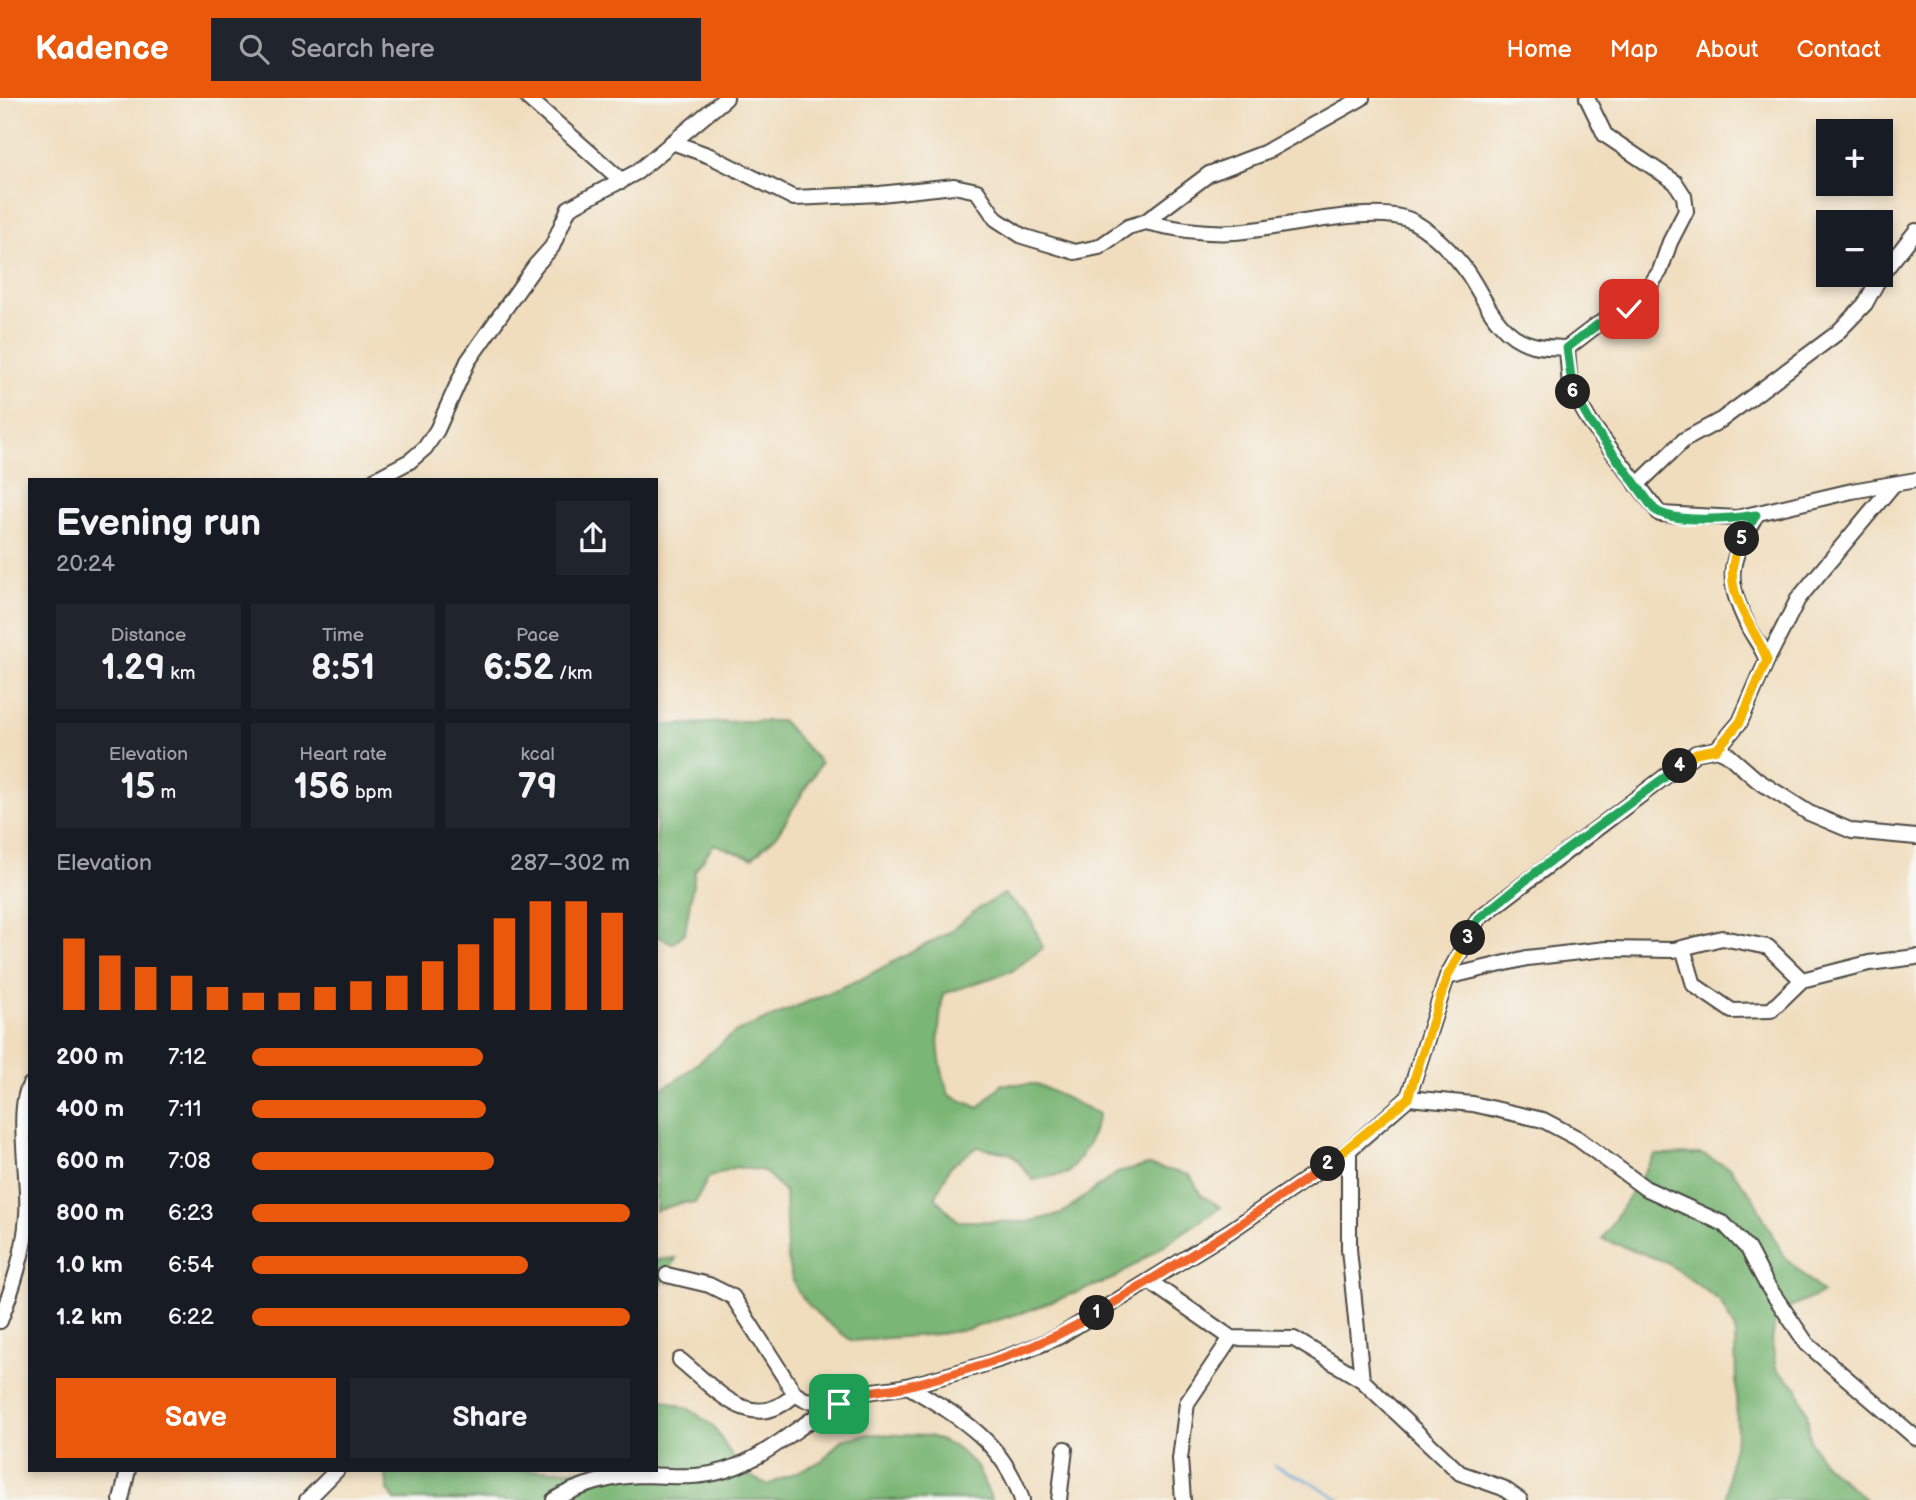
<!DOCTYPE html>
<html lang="en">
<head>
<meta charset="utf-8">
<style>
	body { margin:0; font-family:"Balsamiq Sans",sans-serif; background:#20242c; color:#f1f3f6; height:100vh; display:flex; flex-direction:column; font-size:26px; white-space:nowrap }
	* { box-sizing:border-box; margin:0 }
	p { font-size:23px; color:#9ea1a6 }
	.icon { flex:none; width:38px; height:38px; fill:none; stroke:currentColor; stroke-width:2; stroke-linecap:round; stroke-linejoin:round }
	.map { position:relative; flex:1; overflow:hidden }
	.side { position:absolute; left:28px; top:380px; width:630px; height:994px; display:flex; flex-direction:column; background:#171b24; border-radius:0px; box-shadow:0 4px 10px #0003 }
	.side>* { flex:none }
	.controls { position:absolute; left:1816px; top:21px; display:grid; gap:14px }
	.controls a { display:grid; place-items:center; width:77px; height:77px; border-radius:0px; background:#171b24; box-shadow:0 4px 10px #0003; font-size:35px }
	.pin { position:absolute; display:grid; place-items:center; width:60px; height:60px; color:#fff; margin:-30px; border-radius:14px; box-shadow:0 4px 10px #0006 }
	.km { position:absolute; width:35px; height:35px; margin:-18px; border-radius:50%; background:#222; color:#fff; font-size:19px; line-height:35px; text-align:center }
	.round { display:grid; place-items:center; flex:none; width:74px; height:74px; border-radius:0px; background:#20242c }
	.headline { display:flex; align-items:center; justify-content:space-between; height:119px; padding:0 28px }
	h1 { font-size:38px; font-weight:700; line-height:52px }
	.metrics { display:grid; grid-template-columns:repeat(3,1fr); gap:10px; height:119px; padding:7px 28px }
	.metrics div { display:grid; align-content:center; border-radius:0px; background:#20242c; text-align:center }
	.metrics b { font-size:35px; font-weight:700 }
	.metrics small { font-size:19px; font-weight:400 }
	.metrics p { font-size:19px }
	.chart { height:196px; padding:14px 28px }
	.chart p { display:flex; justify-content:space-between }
	.chart svg { width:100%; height:126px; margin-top:7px; stroke:#ea580c; stroke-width:6 }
	.cta { display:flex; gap:14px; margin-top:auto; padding:14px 28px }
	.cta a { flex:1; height:80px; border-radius:0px; background:#ea580c; color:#fff; font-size:28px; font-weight:700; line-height:80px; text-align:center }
	.cta a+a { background:#20242c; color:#f1f3f6 }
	ul { padding:0 28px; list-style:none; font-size:23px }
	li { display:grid; grid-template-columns:112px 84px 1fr; align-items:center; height:52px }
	li i { height:18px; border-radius:9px; background:#ea580c }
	header { display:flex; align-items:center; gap:42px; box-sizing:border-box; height:98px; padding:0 35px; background:#ea580c; color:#fff }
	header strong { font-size:33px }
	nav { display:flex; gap:38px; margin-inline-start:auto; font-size:24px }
	.search { width:490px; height:63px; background:#20242c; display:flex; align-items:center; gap:18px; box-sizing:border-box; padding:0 24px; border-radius:0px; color:#9ea1a6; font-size:26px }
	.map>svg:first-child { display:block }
	.forest { fill:#7ab675; stroke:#527050; stroke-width:2 }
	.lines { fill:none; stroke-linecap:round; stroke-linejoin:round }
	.stream { stroke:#62a5d6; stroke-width:2.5 }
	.minor-casing { stroke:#494641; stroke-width:18 }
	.minor { stroke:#fff; stroke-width:14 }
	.split-1-casing { stroke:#fff; stroke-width:14 }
	.split-2-casing { stroke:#fff; stroke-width:14 }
	.split-3-casing { stroke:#fff; stroke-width:14 }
	.split-4-casing { stroke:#fff; stroke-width:14 }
	.split-5-casing { stroke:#fff; stroke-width:14 }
	.split-6-casing { stroke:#fff; stroke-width:14 }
	.split-7-casing { stroke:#fff; stroke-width:14 }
	.split-1 { stroke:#f0652b; stroke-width:9 }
	.split-2 { stroke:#f0652b; stroke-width:9 }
	.split-3 { stroke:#f5b400; stroke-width:9 }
	.split-4 { stroke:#22a559; stroke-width:9 }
	.split-5 { stroke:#f5b400; stroke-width:9 }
	.split-6 { stroke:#22a559; stroke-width:9 }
	.split-7 { stroke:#22a559; stroke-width:9 }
</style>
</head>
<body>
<header>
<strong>Kadence</strong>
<div class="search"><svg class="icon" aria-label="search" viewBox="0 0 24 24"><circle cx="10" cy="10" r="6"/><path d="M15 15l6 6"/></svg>Search here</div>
<nav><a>Home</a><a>Map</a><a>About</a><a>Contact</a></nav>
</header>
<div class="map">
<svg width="1916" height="1402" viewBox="0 0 1916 1402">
	<rect width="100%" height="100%" fill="#f6f6f2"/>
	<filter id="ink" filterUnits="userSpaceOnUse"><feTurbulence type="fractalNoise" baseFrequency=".0143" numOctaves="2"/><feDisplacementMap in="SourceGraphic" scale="14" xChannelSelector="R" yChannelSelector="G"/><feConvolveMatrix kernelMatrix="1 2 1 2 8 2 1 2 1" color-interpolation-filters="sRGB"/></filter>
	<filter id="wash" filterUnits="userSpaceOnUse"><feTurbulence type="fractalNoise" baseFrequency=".00686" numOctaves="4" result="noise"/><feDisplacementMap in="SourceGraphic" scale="28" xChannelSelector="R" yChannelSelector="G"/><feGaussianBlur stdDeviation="1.57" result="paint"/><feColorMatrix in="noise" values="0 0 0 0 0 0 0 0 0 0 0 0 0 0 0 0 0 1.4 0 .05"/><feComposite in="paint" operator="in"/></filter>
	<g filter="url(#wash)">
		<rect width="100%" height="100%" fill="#f0ddbd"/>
		<g class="forest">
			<path d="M 744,623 L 782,623 L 821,665 L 777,737 L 752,760 L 714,746 L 695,773 L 685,835 L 673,845 L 656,838 L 656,628 Z"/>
			<path d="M 1004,796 L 1030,819 L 1043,850 L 1012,873 L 943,896 C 937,939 935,956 949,997 L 979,1010 L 1002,986 L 1037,986 L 1099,1016 L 1088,1047 L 1068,1075 L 1033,1082 L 1012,1056 L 977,1049 L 950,1069 L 935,1100 L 958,1123 L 1027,1124 L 1061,1116 L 1117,1075 L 1148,1067 L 1190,1077 L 1201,1097 L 1221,1109 L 1115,1180 L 1027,1213 L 969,1231 L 939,1236 L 852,1243 C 777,1189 789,1179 785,1094 L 764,1073 L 735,1069 L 708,1080 L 695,1105 L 681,1105 L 656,1113 L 656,994 L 681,979 L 734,935 L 861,881 L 948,835 L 976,812 Z"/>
			<path d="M 1701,1056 L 1730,1070 L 1752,1098 L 1783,1157 L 1823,1195 L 1776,1216 L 1772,1243 L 1776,1271 L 1797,1289 L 1807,1315 L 1810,1343 L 1825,1367 L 1866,1402 L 1726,1402 L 1729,1368 L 1737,1335 L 1735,1232 L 1720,1203 L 1666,1164 L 1602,1141 L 1655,1057 Z"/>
			<path d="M 676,1160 L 658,1193 L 656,1195 L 656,1162 Z"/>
			<path d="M 656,1299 L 689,1311 L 713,1328 L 743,1375 L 768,1387 L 822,1363 L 841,1342 L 869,1336 L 930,1338 L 955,1349 L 976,1367 L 992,1402 L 395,1402 L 388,1392 L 385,1372 L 656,1372 Z"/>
		</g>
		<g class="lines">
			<path class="stream" d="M 1274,1368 L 1309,1383 L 1340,1402"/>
		</g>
	</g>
	<g filter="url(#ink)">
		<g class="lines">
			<defs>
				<g id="minor">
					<path d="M 528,0 L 622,83"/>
					<path d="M 672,44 L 710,58 L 794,100 L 880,96 L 954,88 L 977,93 L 996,121 L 1022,138 L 1075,154 L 1099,149 L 1128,129 L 1145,124 L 1209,76 L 1264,55 L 1362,0"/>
					<path d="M 1145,124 C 1174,131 1205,136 1235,134 C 1278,131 1374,106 1410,122 C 1430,132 1448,150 1462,167 C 1483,193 1493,235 1530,246 C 1541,250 1555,249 1567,250 L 1597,227 L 1640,202 L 1660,173 L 1670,144 L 1686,113 L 1684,98 L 1675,84 L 1605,37 L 1587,0"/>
					<path d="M 1881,177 L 1916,133"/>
					<path d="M 1567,250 L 1570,289 L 1590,324 L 1660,416 L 1737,420 L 1852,393 L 1916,382"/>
					<path d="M 374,382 L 410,363 L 425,350 L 437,332 L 468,263 L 535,168 L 552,149 L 569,110 L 637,74 L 726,0"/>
					<path d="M 1637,387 L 1684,342 L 1721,322 L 1836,236 L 1865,206 L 1881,177"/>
					<path d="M 1767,562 L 1798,501 L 1893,387"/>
					<path d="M 1717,651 L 1740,624 L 1767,562 C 1762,549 1754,540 1748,528 C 1724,478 1729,465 1756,417"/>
					<path d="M 1683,850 L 1694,887 L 1732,913 L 1771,912 L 1802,882 L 1869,865 L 1916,859"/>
					<path d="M 1447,879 L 1527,860 L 1606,851 L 1674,852 L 1722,840 L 1768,849 L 1802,882"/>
					<path d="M 1408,1000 L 1473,1006 L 1543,1022 L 1577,1040 L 1645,1090 L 1724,1126 L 1748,1151 L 1767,1187 L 1807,1246 L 1916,1340"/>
					<path d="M 1349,1052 L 1349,1151 L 1362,1282 L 1460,1375 L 1503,1390 L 1520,1402"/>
					<path d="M 667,1177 L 709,1187 L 733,1199 L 795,1296 L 805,1302 L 839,1305"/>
					<path d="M 1149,1183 L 1231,1240 L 1294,1241 L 1362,1282"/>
					<path d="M 0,1223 C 13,1189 25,1153 27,1117 C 30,1085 15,1010 30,987"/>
					<path d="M 680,1262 C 716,1291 752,1338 795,1296"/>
					<path d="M 908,1288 C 958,1318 1003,1343 1022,1402"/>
					<path d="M 121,1402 L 128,1372"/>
					<path d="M 307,1402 L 337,1372"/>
					<path d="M 554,1402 C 578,1387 612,1378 641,1377 C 666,1377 690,1381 715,1375 C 768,1363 801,1322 848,1300 C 869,1290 890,1293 911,1287 C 960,1274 1012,1260 1058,1239 L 1230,1133 L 1349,1052 L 1408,1000 L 1447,879 L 1478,821 L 1696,655 L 1717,651 L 1726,655 L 1757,682 L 1809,715 L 1852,733 L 1916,739"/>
					<path d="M 1059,1402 L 1065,1351"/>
					<path d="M 1183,1402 L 1180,1361 L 1187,1305 L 1231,1240"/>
				</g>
			</defs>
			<use href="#minor" class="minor-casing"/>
			<use href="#minor" class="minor"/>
		</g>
	</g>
	<g class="lines" filter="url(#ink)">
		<defs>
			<path id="split-1" d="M 839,1306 C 861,1290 887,1294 911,1287 C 976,1270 1040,1251 1097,1215"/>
			<path id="split-2" d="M 1097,1215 L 1230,1133 L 1328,1066"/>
			<path id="split-3" d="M 1328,1066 L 1408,1000 L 1447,879 L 1468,840"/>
			<path id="split-4" d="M 1468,840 L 1478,821 L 1536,774 L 1680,668"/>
			<path id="split-5" d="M 1680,668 L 1696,655 L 1717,651 L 1740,624 L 1767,562 C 1751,520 1715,489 1742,441"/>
			<path id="split-6" d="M 1573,294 L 1590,324 L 1654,411 C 1672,426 1733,421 1756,417 L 1742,441"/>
			<path id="split-7" d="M 1573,294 L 1567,250 L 1597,227 L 1629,211"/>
		</defs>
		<use href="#split-1" class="split-1-casing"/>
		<use href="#split-2" class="split-2-casing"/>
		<use href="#split-3" class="split-3-casing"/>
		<use href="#split-4" class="split-4-casing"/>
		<use href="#split-5" class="split-5-casing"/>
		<use href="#split-6" class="split-6-casing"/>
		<use href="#split-7" class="split-7-casing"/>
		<use href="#split-1" class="split-1"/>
		<use href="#split-2" class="split-2"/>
		<use href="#split-3" class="split-3"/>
		<use href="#split-4" class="split-4"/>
		<use href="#split-5" class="split-5"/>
		<use href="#split-6" class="split-6"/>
		<use href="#split-7" class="split-7"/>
	</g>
</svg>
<div class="controls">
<a>+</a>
<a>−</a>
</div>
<div class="pin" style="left:839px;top:1306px;background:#1e9e55"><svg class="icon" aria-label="arrive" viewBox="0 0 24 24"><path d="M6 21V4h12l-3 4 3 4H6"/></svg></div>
<div class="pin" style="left:1629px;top:211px;background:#d93025"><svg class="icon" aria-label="check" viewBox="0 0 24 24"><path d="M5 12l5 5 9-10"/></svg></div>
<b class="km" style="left:1097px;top:1215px">1</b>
<b class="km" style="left:1328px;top:1066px">2</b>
<b class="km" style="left:1468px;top:840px">3</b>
<b class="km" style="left:1680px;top:668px">4</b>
<b class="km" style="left:1742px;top:441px">5</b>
<b class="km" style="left:1573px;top:294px">6</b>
<section class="side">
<div class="headline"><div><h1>Evening run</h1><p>20:24</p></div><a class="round"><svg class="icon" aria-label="share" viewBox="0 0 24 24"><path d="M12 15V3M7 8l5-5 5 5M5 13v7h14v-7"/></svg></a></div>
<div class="metrics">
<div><p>Distance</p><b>1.29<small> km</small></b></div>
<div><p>Time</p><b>8:51</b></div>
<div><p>Pace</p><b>6:52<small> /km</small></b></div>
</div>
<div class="metrics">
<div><p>Elevation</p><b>15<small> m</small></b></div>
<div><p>Heart rate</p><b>156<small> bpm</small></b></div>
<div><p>kcal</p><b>79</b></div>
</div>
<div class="chart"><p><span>Elevation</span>287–302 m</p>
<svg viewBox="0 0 160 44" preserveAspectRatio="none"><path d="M5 44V19M15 44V25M25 44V29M35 44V32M45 44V36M55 44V38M65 44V38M75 44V36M85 44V34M95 44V32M105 44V27M115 44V21M125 44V12M135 44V6M145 44V6M155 44V10"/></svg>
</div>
<ul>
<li><b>200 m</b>7:12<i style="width:61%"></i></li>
<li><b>400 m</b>7:11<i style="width:62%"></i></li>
<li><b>600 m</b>7:08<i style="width:64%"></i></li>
<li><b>800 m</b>6:23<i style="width:100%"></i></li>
<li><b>1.0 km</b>6:54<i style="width:73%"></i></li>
<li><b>1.2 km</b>6:22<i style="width:100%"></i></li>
</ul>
<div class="cta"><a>Save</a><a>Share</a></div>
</section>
</div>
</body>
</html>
